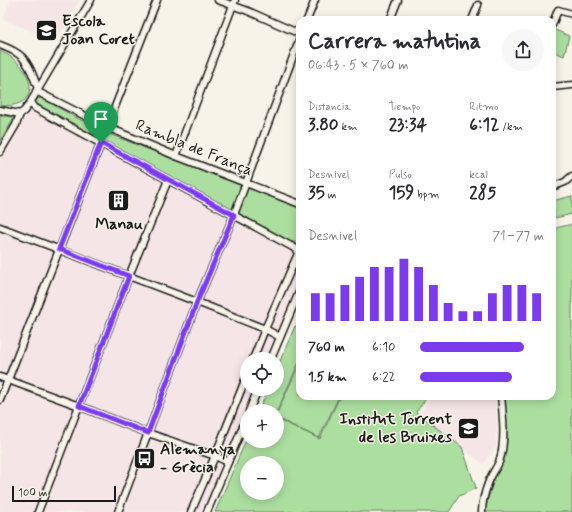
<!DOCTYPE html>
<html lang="es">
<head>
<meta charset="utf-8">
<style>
	body { margin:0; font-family:Mynerve,sans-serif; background:#f7f7f7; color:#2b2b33; height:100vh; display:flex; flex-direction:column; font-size:15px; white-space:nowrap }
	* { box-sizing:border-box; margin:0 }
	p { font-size:13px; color:#7c7c81 }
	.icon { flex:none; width:22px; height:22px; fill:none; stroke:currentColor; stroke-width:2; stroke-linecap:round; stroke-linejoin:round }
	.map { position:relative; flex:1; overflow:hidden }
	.panel { position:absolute; left:296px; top:16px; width:260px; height:384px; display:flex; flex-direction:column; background:#fff; border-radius:12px; box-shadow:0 2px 10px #0003 }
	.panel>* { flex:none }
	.fabs { position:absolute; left:240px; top:352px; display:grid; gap:8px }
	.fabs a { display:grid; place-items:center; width:44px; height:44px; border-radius:50%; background:#fff; box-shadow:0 2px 10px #0003; font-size:20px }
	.scale { position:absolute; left:12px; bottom:10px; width:104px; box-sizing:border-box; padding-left:4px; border:2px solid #1c1c1c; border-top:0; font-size:11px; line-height:14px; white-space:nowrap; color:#1c1c1c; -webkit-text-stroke:3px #f7f3e8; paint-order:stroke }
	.pin { position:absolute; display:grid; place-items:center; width:34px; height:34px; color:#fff; margin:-41px -17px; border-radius:50% 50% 50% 0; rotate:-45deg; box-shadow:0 0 4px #0007 }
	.pin .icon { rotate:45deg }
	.round { display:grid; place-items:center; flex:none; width:42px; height:42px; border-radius:21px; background:#f7f7f7 }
	.overview { display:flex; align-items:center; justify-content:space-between; height:68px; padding:0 12px }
	h1 { font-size:22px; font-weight:700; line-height:30px }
	.metrics { display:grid; grid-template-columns:repeat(3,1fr); gap:6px; height:68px; padding:4px 12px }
	.metrics div { display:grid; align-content:center }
	.metrics b { font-size:17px; font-weight:700 }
	.metrics small { font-size:11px; font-weight:400 }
	.metrics p { font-size:11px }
	.chart { height:112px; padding:8px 12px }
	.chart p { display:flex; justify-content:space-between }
	.chart svg { width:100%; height:72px; margin-top:4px; stroke:#7c3aed; stroke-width:6 }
	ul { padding:0 12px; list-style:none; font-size:13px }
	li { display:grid; grid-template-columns:64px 48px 1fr; align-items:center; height:30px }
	li i { height:10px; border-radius:5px; background:#7c3aed }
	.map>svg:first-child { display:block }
	.built { fill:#f6e5e7 }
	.green { fill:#acdea0; stroke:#647d5e; fill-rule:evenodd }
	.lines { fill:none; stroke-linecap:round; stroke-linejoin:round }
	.street-casing { stroke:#1c1c1c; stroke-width:9 }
	.street { stroke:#f7f3e8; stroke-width:6 }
	.route-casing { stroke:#fff; stroke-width:8 }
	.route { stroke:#7c3aed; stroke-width:5 }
	.labels { text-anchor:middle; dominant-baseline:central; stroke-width:3; stroke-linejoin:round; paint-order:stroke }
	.poi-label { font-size:16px; font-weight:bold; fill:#1c1c1c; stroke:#f7f3e8; text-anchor:start }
	.street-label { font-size:16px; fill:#1c1c1c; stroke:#f7f3e8 }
</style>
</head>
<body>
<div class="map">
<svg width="572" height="512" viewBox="0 0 572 512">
	<rect width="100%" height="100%" fill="#f7f3e8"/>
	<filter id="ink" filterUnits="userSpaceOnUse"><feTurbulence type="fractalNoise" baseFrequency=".025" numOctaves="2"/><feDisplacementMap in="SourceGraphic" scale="8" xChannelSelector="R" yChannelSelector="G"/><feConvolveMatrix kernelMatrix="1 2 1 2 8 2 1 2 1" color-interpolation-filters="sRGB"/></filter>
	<g filter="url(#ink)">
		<g class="built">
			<path d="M 11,0 L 80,0 L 56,42 L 3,19 Z"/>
			<path d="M 32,106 L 300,250 L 300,289 L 271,359 L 247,359 L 247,389 L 259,389 L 247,411 L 247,418 L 205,512 L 0,512 L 0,160 L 23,119 Z"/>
			<path d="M 433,396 L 496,396 L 498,434 L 495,434 L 497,446 L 483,464 L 419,414 Z"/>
		</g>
		<g class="green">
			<path d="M 553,29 L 569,36 L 564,56 L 552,51 L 552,32 Z"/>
			<path d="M 0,51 C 31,63 48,108 0,106 Z"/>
			<path d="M 41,98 L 99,130 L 300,208 L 300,239 L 295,242 L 291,242 L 39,105 L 36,102 L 37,99 Z"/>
			<path d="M 0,116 L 15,116 L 0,142 Z"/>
			<path d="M 572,196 L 572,214 L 555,218 L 552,201 Z"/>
			<path d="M 572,224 L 572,512 L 485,512 L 488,498 L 506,444 L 503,396 L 552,396 L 552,229 Z"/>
			<path d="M 295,326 L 300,328 L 300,360 L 277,411 L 259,411 L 268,389 L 277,389 L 277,368 Z"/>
			<path d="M 300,363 L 300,396 L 339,396 L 319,438 L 277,418 L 277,413 Z"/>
			<path d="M 340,396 L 428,396 L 416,412 L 462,447 L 476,488 L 459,496 L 449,512 L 215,512 L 247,438 L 247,441 L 277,441 L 277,419 L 320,439 ZM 247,463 L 277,463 L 277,493 L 247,493 Z"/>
		</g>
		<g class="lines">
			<defs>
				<g id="street">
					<path d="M 218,0 L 248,11 L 300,34"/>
					<path d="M 307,20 L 315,0"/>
					<path d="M 390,20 L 398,0"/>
					<path d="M 472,20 L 478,5"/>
					<path d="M 552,25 L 558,10 L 572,14"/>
					<path d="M 0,45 C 8,48 16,51 22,57 C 30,65 34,78 38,89"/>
					<path d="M 552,87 L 572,85"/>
					<path d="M 36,91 L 107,127 L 176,156 L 300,204"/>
					<path d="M 30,103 L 35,108 L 300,251"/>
					<path d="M 0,110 L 20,114"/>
					<path d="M 20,114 L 24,111 L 30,103 L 91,0"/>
					<path d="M 107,127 L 157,0"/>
					<path d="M 0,152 L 16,125 L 20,114"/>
					<path d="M 176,156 L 235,0"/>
					<path d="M 552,187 L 565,182 L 572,176"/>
					<path d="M 0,227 L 197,302 L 265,329 L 280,337"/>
					<path d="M 253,359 L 265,329 L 300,249"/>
					<path d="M 271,359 L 300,290"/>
					<path d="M 0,377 L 79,406 L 148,433 L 215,456 L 228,462"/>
					<path d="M 0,400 L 101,143"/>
					<path d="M 249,411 L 258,389"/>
					<path d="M 38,512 L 129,276 L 168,180"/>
					<path d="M 118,512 L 148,433 L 197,302 L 234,215 L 300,38"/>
					<path d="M 191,512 L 215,456 L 247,375"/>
					<path d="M 207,512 L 247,417"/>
					<path d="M 482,512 C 482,502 485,491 489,481 C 491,475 496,469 499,462 C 506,443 503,416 501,396"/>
				</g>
			</defs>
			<use href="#street" class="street-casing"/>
			<use href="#street" class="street"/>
		</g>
	</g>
	<g class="lines" filter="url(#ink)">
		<defs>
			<path id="route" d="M 101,143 L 234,215 L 197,302 L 148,433 L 79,406 L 129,276 L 59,249 Z"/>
		</defs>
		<use href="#route" class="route-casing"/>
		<use href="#route" class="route"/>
	</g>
	<defs>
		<symbol id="school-square" viewBox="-11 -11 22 22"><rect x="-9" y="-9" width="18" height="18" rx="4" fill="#1c1c1c" stroke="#f7f3e8"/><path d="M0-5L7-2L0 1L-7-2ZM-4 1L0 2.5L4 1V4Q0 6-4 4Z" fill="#fff"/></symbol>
		<symbol id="building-square" viewBox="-11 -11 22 22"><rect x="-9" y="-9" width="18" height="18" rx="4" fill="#1c1c1c" stroke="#f7f3e8"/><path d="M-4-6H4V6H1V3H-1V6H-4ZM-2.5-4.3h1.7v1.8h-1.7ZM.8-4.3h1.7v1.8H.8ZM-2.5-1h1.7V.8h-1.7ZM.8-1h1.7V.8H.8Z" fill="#fff"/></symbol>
		<symbol id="bus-square" viewBox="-11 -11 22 22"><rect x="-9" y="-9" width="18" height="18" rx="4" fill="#1c1c1c" stroke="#f7f3e8"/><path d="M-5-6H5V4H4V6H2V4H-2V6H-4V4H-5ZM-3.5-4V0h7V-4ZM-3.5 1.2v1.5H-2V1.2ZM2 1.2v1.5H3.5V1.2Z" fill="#fff"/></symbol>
	</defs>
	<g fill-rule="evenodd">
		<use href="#school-square" x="34" y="18" width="25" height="25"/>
		<use href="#building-square" x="106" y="188" width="25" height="25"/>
		<use href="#school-square" x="456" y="416" width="25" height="25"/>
		<use href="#bus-square" x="132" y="446" width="25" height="25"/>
	</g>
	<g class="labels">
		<g class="poi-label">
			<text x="62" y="21">Escola<tspan x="62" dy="18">Joan Coret</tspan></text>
			<text x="119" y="224" text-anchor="middle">Manau</text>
			<text x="452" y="419" text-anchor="end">Institut Torrent<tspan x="452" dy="18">de les Bruixes</tspan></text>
			<text x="160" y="449">Alemanya<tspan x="160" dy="18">- Grècia</tspan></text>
		</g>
		<g class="street-label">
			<text transform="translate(194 148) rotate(22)">Rambla de França</text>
		</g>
	</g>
</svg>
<div class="fabs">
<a><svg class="icon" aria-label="locate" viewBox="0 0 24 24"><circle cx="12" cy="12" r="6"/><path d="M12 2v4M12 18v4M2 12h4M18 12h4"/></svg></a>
<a>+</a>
<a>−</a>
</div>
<div class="scale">100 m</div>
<div class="pin" style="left:101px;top:143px;background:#1e9e55"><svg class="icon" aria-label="arrive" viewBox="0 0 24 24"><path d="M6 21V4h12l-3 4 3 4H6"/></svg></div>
<section class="panel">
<div class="overview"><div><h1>Carrera matutina</h1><p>06:43 · 5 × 760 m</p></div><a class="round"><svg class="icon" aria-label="share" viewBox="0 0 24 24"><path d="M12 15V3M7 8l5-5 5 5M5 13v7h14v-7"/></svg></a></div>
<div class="metrics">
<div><p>Distancia</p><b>3.80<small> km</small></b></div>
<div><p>Tiempo</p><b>23:34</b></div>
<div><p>Ritmo</p><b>6:12<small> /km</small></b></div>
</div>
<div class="metrics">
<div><p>Desnivel</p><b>35<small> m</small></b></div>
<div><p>Pulso</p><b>159<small> bpm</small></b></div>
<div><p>kcal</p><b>285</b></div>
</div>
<div class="chart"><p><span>Desnivel</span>71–77 m</p>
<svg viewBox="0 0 160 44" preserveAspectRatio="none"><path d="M5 44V27M15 44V27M25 44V22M35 44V17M45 44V11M55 44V11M65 44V6M75 44V11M85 44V22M95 44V33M105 44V38M115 44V38M125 44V27M135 44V22M145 44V22M155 44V27"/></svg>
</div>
<ul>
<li><b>760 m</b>6:10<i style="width:84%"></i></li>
<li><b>1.5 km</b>6:22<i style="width:74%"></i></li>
</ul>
</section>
</div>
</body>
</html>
